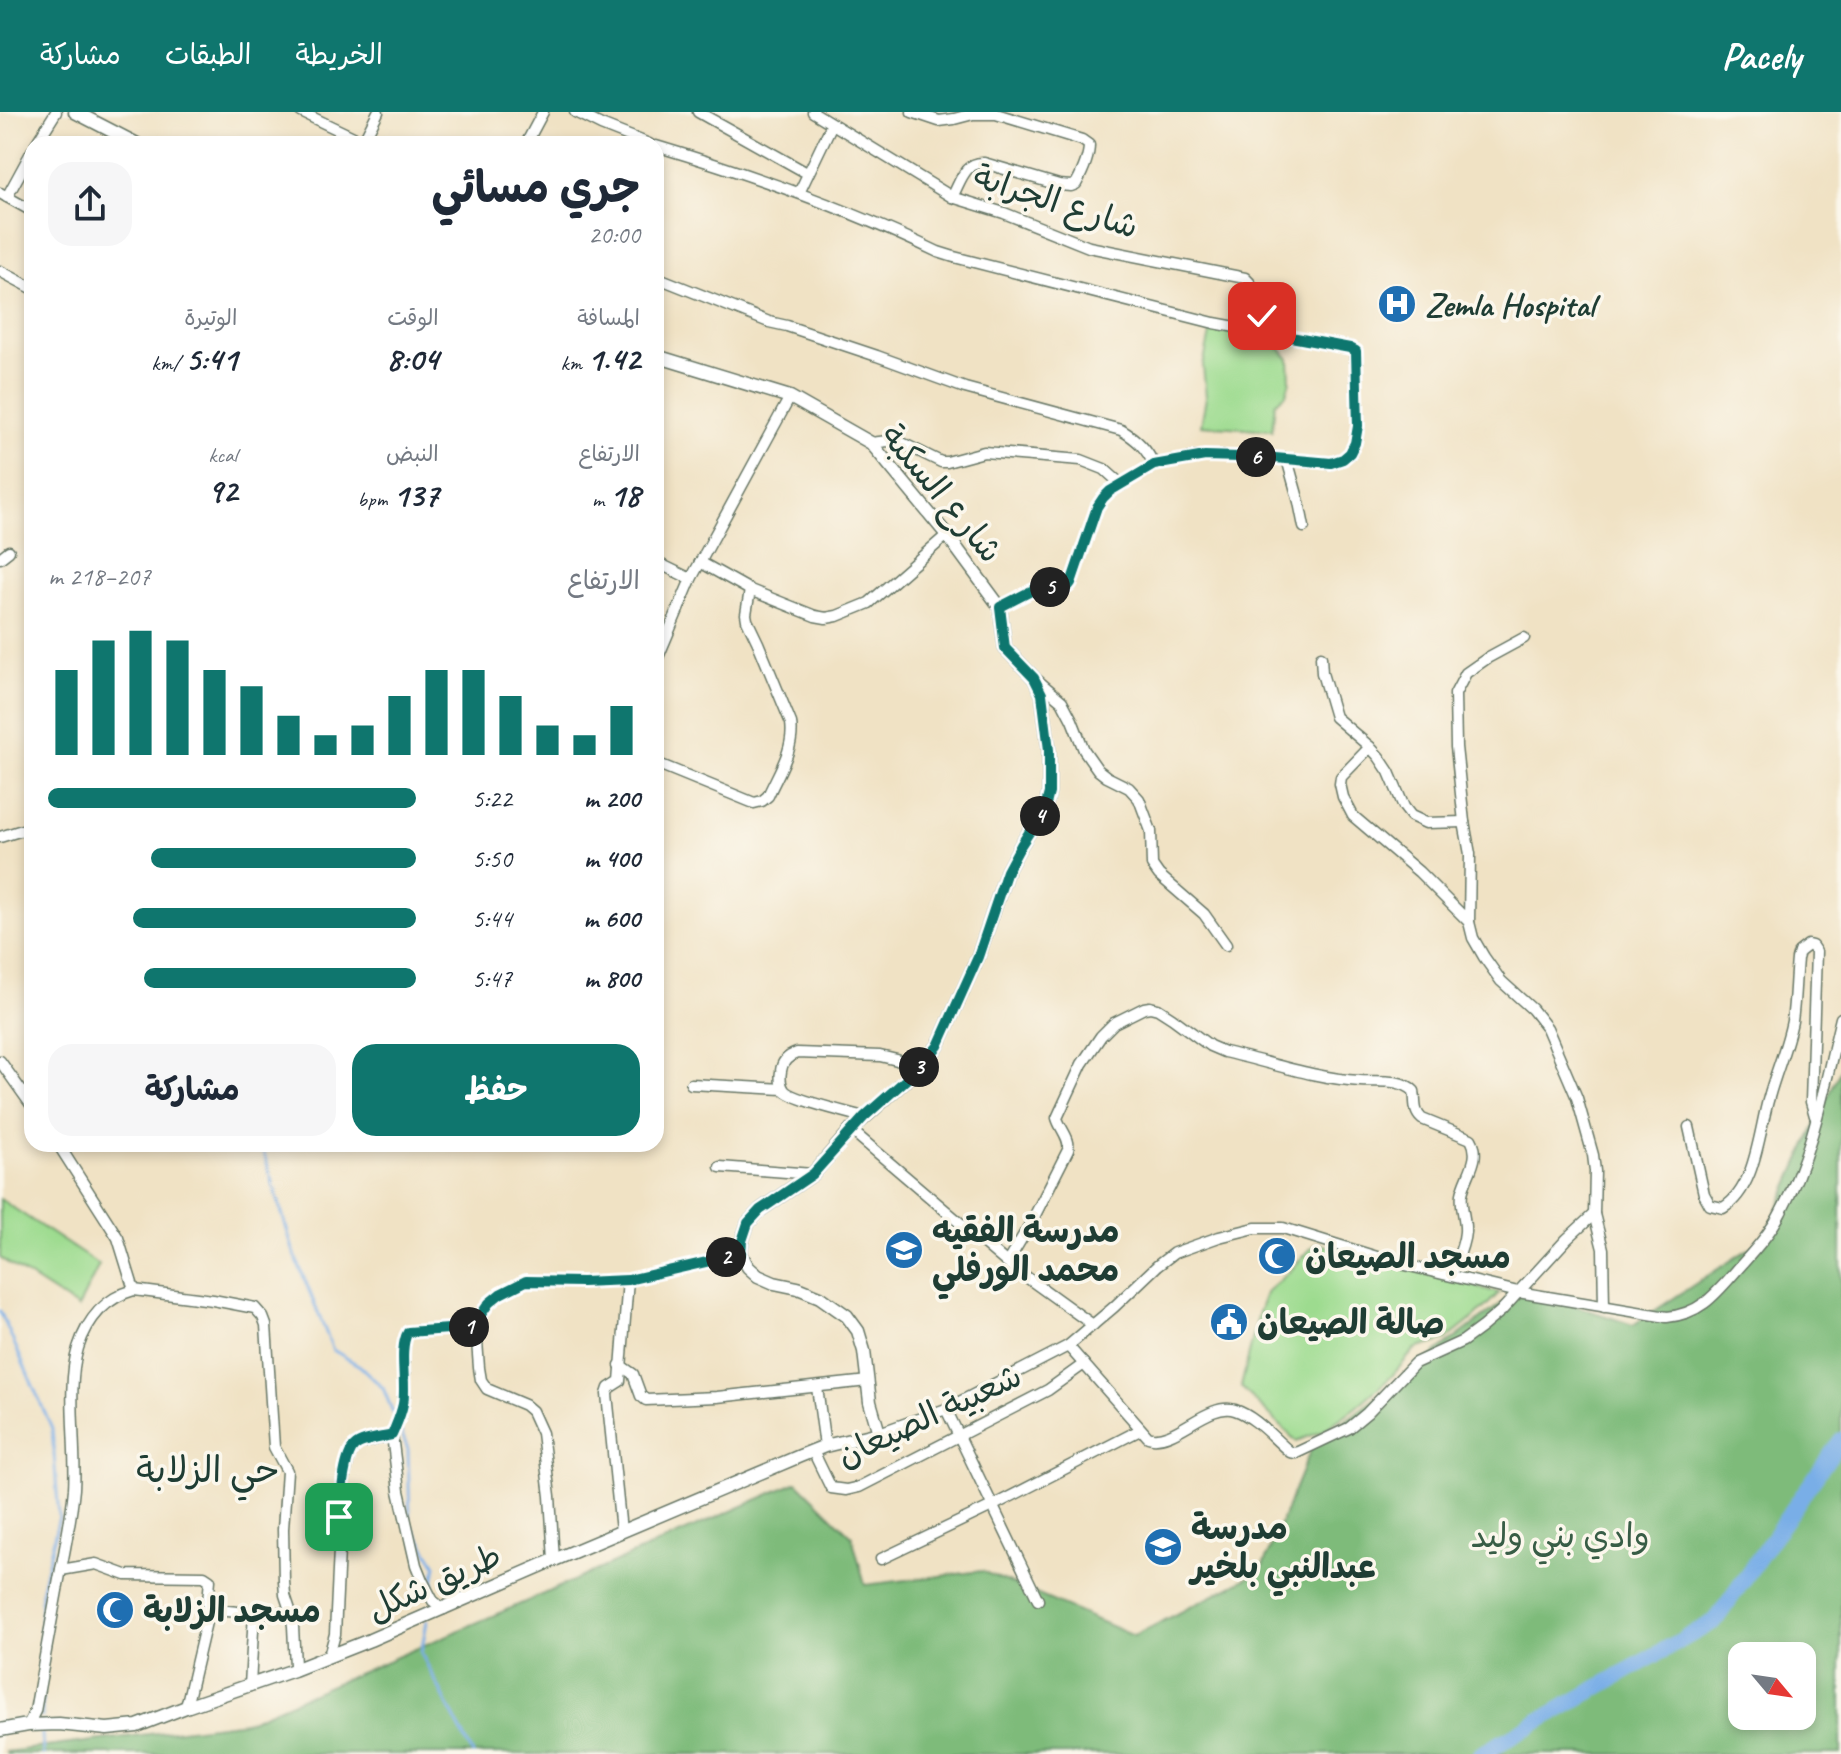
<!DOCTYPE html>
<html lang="ar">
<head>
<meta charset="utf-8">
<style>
	body { margin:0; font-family:Caveat,"Playpen Sans Arabic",sans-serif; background:#f6f6f7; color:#1f2937; direction:rtl; height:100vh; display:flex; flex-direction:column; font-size:30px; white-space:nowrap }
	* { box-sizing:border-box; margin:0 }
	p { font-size:26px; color:#747a83 }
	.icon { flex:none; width:44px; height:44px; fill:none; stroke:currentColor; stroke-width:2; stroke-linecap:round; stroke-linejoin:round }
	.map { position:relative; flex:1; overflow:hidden; direction:ltr }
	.panel { position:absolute; left:24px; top:24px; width:640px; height:1016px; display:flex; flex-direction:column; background:#fff; border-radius:24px; box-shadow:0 4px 12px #0003; direction:rtl }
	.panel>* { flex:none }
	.needle { width:52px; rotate:119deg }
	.buttons { position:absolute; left:1728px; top:1530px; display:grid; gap:16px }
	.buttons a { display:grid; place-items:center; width:88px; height:88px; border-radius:16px; background:#fff; box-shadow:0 4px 12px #0003; font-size:40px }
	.pin { position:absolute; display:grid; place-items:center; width:68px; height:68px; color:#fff; margin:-34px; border-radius:16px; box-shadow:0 4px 12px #0006 }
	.km { position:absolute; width:40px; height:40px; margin:-20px; border-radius:50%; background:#222; color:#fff; font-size:22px; line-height:40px; text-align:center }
	.round { display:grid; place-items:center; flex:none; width:84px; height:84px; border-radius:24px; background:#f6f6f7 }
	.head { display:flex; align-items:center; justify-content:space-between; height:136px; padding:0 24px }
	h1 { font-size:44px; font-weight:700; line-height:60px }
	.metrics { display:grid; grid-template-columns:repeat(3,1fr); gap:12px; height:136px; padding:8px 24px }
	.metrics div { display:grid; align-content:center }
	.metrics b { font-size:34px; font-weight:700 }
	.metrics small { font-size:22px; font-weight:400 }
	.metrics p { font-size:22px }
	.chart { height:224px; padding:16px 24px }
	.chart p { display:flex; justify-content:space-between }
	.chart svg { width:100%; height:144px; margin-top:8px; stroke:#0f766e; stroke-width:6 }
	.button { display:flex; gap:16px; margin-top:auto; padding:16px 24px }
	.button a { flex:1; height:92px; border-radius:24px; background:#0f766e; color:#fff; font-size:32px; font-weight:700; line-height:92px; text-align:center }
	.button a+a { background:#f6f6f7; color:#1f2937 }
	ul { padding:0 24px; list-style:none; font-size:26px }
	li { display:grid; grid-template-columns:128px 96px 1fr; align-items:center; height:60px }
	li i { height:20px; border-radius:10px; background:#0f766e }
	header { display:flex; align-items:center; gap:48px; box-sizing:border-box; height:112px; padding:0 40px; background:#0f766e; color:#fff }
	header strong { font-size:38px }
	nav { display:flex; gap:44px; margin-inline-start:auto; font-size:28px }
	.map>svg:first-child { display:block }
	.green { fill:#9ddb8f; stroke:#5e8c62; stroke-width:2 }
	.forest { fill:#7ebb7a; stroke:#4e7c57; stroke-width:2; fill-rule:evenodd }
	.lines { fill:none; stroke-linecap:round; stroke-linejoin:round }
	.stream { stroke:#79aee7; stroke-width:3 }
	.river { stroke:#79aee7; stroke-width:16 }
	.minor-casing { stroke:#687766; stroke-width:13 }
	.major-casing { stroke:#687766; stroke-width:15 }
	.minor { stroke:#fff; stroke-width:10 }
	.major { stroke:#fff; stroke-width:12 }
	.route-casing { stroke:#fff; stroke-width:16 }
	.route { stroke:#0f766e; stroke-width:10 }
	.labels { text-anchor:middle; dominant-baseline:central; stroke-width:7; stroke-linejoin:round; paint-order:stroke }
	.street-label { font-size:34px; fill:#1f3d34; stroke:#fbf7ec }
	.poi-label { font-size:34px; font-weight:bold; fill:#1f3d34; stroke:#fbf7ec; text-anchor:start }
	.park-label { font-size:34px; fill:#385d46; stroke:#fbf7ec }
	.neighbourhood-label { font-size:36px; fill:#1f3d34; stroke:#fbf7ec }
</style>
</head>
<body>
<header>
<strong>Pacely</strong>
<nav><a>الخريطة</a><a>الطبقات</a><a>مشاركة</a></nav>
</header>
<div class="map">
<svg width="1841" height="1642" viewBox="0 0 1841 1642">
	<rect width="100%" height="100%" fill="#fbf7ec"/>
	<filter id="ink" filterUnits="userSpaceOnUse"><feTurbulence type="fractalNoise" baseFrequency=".0125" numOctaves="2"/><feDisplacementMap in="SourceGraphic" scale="16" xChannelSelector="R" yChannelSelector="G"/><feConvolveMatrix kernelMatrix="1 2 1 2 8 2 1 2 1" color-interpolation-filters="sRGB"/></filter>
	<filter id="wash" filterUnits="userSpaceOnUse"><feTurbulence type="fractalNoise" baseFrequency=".006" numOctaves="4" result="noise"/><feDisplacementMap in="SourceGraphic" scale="32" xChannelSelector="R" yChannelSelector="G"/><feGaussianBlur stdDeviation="1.8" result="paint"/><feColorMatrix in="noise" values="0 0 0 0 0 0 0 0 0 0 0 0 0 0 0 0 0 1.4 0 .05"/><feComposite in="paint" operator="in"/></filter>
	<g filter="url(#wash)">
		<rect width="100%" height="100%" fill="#f0e2c4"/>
		<g class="green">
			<path d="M 1211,217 L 1274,229 L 1289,247 L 1290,269 L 1286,282 L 1275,291 L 1272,318 L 1201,313 L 1206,285 L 1203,254 Z"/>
			<path d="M 0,1087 L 99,1153 L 78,1196 L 0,1146 Z"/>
			<path d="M 1316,1131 L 1499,1181 L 1476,1204 L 1446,1228 L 1415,1237 L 1391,1265 L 1355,1296 L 1321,1320 L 1296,1329 L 1241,1275 L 1259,1200 L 1267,1179 L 1288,1161 Z"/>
		</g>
		<path class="forest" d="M 1841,956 L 1841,1642 L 6,1642 L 6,1640 L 245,1610 L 532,1487 L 797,1370 L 852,1424 L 865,1473 L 982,1459 L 1134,1524 L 1261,1459 L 1312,1334 L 1522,1176 L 1633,1213 L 1765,1126 ZM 1742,1544 L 1802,1544 L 1802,1604 L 1742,1604 Z"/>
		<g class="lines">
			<g class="stream">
				<path d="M 261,1032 L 294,1141 L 333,1238 L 360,1254 L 383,1276 L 396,1308"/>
				<path d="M 0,1199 L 52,1317 L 59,1405 L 41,1480 L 41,1538"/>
				<path d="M 399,1315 L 408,1337 L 410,1405"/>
				<path d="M 411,1413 L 436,1453 L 432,1477"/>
				<path d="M 427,1509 L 421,1541 L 473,1642"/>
				<path d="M 42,1586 L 42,1605"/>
				<path d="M 42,1621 L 43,1642"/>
			</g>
			<path class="river" d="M 1481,1642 L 1715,1509 L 1841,1328"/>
		</g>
	</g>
	<g filter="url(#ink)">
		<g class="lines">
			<defs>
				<g id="minor">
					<path d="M 301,0 L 368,32"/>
					<path d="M 575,0 L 601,13 L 649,32"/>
					<path d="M 698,0 L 807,61"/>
					<path d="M 813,0 L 952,85 L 1004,101 L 1089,135 L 1245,166 C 1261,180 1262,200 1264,220"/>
					<path d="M 912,0 L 939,9 L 954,7 L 973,2 L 996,2 L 1082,28 L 1089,33 C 1089,46 1082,61 1076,72 L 1071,74 L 1059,73 L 984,51 C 964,50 961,69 952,85"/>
					<path d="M 36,32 L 56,0"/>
					<path d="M 362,32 L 378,0"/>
					<path d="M 526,32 L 543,0"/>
					<path d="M 656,34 C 753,63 847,96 938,140 L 954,145 L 1214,211 L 1350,236 L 1356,239 L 1358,314 L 1355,331 L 1350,341 L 1343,347 L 1331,351 L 1275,346 L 1205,344 L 1154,353 L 1110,379 L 1103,386 L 1097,395 L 1071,471 C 1063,484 1052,473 1039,475 L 1000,495"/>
					<path d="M 0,81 L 32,99"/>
					<path d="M 799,81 L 832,12"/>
					<path d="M 7,85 L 32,39"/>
					<path d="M 0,159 L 32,176"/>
					<path d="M 656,165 L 769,210 L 787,214 L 877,244 L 965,276 L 1121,318 C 1137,327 1147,337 1154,353"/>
					<path d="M 871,331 L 896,328 L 941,350 L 947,350 L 984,340 L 1081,348 L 1104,357 L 1122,373"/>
					<path d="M 1287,347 L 1299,390 L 1304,415"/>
					<path d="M 0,446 L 9,439"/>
					<path d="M 656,450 L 691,467"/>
					<path d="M 700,450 L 750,478 L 815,504 L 826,506 L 837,504 L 869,491 L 947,423"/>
					<path d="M 1321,545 L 1322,561 L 1335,605 L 1370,635 L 1379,645 L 1389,660 L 1404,695 L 1411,704 L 1426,711 L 1464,710"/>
					<path d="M 656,550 L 691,467 L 790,285"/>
					<path d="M 1036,567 L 1062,589 L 1072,608 L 1084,638 L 1098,658 L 1107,665 L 1129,676 L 1139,687 L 1151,719 L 1152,753 L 1159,763 L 1204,802 L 1226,833"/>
					<path d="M 1370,635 L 1341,665 L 1340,672 L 1343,685 L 1353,704 L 1419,760 L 1469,810"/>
					<path d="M 656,651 L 754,691 L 762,689 L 768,684 C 778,661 795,637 791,611 L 758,531 L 747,508 L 746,502 L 750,478"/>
					<path d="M 0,725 L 32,715"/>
					<path d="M 0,949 L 32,994"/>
					<path d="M 691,972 L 783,977"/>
					<path d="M 864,1005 C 850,1001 790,987 784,978 C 780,973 780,964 781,959 C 782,949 788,944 797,941 L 880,944 L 897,948 L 918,957"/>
					<path d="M 1689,1015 L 1704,1082 L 1710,1093 L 1723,1096 C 1756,1077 1759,1018 1769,985 C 1776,959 1787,935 1792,909 C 1795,889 1795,867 1797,847 L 1799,840 L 1808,833 L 1812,834 L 1816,840 L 1811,990 L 1815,1004"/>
					<path d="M 851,1018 L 1007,1151"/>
					<path d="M 58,1032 L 118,1126 L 134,1178"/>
					<path d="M 720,1055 L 813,1062"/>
					<path d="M 1594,1102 L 1603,1137 L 1604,1195"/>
					<path d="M 1093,1213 L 1007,1151 L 1032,1109 L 1068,1038 C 1071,1027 1060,1017 1057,1006 L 1082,952 L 1101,924 L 1114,911 L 1144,896 L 1150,895 L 1158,897 L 1172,906 L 1210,934 L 1224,940 C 1269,950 1313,966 1360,969 C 1377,970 1401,966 1414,979 C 1416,990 1413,999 1422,1007 L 1471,1027 C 1482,1047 1466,1062 1462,1082 C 1460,1095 1466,1107 1465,1120 C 1464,1135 1456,1150 1451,1163"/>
					<path d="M 1068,1234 L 1148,1325 C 1173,1334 1208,1289 1235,1298 C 1256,1305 1273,1326 1290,1340 L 1296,1341 L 1349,1316 L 1367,1301 L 1415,1251 L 1463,1229 L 1482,1215 L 1501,1199 L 1567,1127 L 1594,1102 L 1595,1059 L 1593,1043 L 1577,986 L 1547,916 L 1532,897 L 1501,869 L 1484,845 L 1473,826 L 1469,810 L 1470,742 L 1464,710 L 1456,635 L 1455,582 L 1466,561 L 1489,545 L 1524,526"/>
					<path d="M 620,1253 L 633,1262 L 641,1284 L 646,1288 L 717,1285 L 868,1269"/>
					<path d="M 817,1275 L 825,1334"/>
					<path d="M 946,1297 L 1038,1488"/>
					<path d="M 879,1321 L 946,1297 L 1068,1234 L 1114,1195 L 1157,1154 L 1174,1141 L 1219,1125 L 1255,1116 L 1283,1116 L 1393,1150 L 1518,1180 L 1667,1205 C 1700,1202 1715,1183 1736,1159 C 1752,1141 1770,1122 1781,1100 C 1813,1041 1825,971 1841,906"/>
					<path d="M 392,1323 L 399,1379 L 416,1453 L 422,1468 L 433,1489 L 444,1497"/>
					<path d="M 813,1339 L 831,1376 L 846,1378 L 859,1375 L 1048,1278 L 1084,1252"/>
					<path d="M 621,1419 L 607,1282 L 609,1276 L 620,1269 L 628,1168"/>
					<path d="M 881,1447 L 992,1394 L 1140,1318"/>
					<path d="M 554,1448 L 550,1384 L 542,1321 L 532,1299 L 525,1293 L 487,1277 L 481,1268 L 479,1256 L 476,1215 L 480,1204 L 489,1191 L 500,1182 L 526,1169 L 582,1170 L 628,1168 L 741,1142"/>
					<path d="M 61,1458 L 96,1452 L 126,1463 L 204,1464 L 210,1468 L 206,1510 L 186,1595"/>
					<path d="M 207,1497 L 238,1500 L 291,1501"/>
					<path d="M 329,1544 L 335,1522 L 342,1374 L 349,1345 L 352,1337 L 357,1332 L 392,1323 C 396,1313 401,1303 403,1292 C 408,1271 398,1237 408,1220 L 476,1215"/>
					<path d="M 250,1574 L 254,1500"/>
					<path d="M 28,1613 L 35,1599 C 43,1557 50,1515 58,1473 C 64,1441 71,1409 74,1377 C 77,1334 66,1276 78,1236 C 87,1208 105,1186 134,1178 L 213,1188 L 255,1196 L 263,1205 L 266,1213 L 274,1335 L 287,1359 L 283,1417 L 284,1469 L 285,1483 L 291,1501 L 293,1514 L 295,1554 L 294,1558"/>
				</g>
				<g id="major">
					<path d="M 75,0 L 137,32"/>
					<path d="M 0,1618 L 28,1613 L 59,1612 L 107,1617 L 137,1614 L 186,1595 L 294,1558 L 370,1528 L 554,1448 L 800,1344 L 825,1334 L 879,1321 L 870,1290 L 864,1239 L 858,1219 L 847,1204 L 820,1185 L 798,1176 L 774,1171 L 758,1164 L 748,1155 L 741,1142 L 742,1129 L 748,1111 L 760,1098 L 813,1062 L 851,1018 L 918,957 L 938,934 L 978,845 L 1007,759 L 1021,733 L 1045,696 L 1049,681 L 1049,638 L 1042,582 L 1034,566 L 1005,536 L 1000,495 L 947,423 L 871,331 L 790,285 L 656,244"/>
				</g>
			</defs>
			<use href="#minor" class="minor-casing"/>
			<use href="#major" class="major-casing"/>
			<use href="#minor" class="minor"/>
			<use href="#major" class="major"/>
		</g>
	</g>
	<g class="lines" filter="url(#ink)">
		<defs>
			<path id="route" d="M 339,1405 C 341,1389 343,1346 354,1335 C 362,1327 381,1326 392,1323 C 396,1313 401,1303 403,1292 C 407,1271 398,1237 408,1220 L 476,1215 L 480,1204 L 489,1191 L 500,1182 L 526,1169 L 582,1170 L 628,1168 L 741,1142 L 742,1129 L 748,1111 L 760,1098 L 813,1062 L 864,1005 L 918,957 L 938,934 L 978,845 L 1007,759 L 1021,733 L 1045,696 L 1049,681 L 1049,638 L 1042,582 L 1034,566 L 1005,536 L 1000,495 L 1039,475 C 1052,473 1063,484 1071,471 L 1097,395 L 1103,386 L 1110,379 L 1154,353 L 1205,344 L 1275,346 L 1331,351 L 1343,347 L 1350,341 L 1355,331 L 1358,314 L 1356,239 L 1350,236 L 1264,220 L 1262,204"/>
		</defs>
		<use href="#route" class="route-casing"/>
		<use href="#route" class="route"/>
	</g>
	<defs>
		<symbol id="hospital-disc" viewBox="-11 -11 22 22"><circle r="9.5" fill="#1f6fb2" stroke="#fbf7ec"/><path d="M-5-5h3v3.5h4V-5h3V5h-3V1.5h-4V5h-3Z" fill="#fff"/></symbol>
		<symbol id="school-disc" viewBox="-11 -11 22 22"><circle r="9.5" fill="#1f6fb2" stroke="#fbf7ec"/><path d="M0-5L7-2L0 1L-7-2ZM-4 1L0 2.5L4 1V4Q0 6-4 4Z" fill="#fff"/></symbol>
		<symbol id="mosque-disc" viewBox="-11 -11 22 22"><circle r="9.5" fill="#1f6fb2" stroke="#fbf7ec"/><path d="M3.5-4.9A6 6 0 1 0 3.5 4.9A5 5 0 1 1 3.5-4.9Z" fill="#fff"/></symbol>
		<symbol id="civic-disc" viewBox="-11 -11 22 22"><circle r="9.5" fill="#1f6fb2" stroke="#fbf7ec"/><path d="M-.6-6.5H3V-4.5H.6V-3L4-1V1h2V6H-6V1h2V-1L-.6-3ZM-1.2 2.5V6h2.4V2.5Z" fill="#fff"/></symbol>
	</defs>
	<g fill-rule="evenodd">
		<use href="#hospital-disc" x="1375" y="170" width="44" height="44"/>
		<use href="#school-disc" x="882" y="1116" width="44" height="44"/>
		<use href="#mosque-disc" x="1255" y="1122" width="44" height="44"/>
		<use href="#civic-disc" x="1207" y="1188" width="44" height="44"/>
		<use href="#school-disc" x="1141" y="1413" width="44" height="44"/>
		<use href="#mosque-disc" x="93" y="1476" width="44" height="44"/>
	</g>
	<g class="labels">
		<g class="street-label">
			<text transform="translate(1056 89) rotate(18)">شارع الجرابة</text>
			<text transform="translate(942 381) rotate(50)">شارع السكبة</text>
			<text transform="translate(929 1303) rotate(-25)">شعبية الصيعان</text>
			<text transform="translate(434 1470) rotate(-24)">طريق شكل</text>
		</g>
		<g class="poi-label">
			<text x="1425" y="192">Zemla Hospital</text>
			<text x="932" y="1118">مدرسة الفقيه<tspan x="932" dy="39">محمد الورفلي</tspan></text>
			<text x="1305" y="1144">مسجد الصيعان</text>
			<text x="1257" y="1210">صالة الصيعان</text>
			<text x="1191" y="1415">مدرسة<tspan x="1191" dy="39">عبدالنبي بلخير</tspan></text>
			<text x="143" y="1498">مسجد الزلابة</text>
		</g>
		<g class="park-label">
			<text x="1560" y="1423">وادي بني وليد</text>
		</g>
		<g class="neighbourhood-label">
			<text x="208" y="1358">حي الزلابة</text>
		</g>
	</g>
</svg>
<div class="buttons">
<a><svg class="needle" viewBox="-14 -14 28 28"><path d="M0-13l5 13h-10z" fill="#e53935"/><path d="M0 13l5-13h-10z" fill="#747a83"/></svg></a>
</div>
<div class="pin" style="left:339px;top:1405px;background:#1e9e55"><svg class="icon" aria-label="arrive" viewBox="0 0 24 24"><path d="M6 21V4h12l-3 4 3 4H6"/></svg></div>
<div class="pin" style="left:1262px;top:204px;background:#d93025"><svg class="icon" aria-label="check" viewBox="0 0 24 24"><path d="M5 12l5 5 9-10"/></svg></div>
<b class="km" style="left:469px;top:1215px">1</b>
<b class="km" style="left:726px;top:1145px">2</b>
<b class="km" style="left:919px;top:955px">3</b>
<b class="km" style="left:1040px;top:704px">4</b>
<b class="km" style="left:1050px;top:475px">5</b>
<b class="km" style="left:1256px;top:345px">6</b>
<section class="panel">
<div class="head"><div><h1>جري مسائي</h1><p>20:00</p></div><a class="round"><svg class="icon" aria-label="share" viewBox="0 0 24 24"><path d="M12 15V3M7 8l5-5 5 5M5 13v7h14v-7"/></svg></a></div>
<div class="metrics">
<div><p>المسافة</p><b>1.42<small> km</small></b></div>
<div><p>الوقت</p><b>8:04</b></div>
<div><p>الوتيرة</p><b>5:41<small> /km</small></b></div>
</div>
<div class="metrics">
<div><p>الارتفاع</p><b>18<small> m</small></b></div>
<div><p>النبض</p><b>137<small> bpm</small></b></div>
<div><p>kcal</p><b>92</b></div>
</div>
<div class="chart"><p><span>الارتفاع</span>207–218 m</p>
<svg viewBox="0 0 160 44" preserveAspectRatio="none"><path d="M5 44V18M15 44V9M25 44V6M35 44V9M45 44V18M55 44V23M65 44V32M75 44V38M85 44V35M95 44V26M105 44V18M115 44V18M125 44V26M135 44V35M145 44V38M155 44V29"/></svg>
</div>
<ul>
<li><b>200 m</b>5:22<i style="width:100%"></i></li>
<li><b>400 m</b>5:50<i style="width:72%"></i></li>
<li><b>600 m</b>5:44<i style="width:77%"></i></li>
<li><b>800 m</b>5:47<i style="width:74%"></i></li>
</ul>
<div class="button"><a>حفظ</a><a>مشاركة</a></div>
</section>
</div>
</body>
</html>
